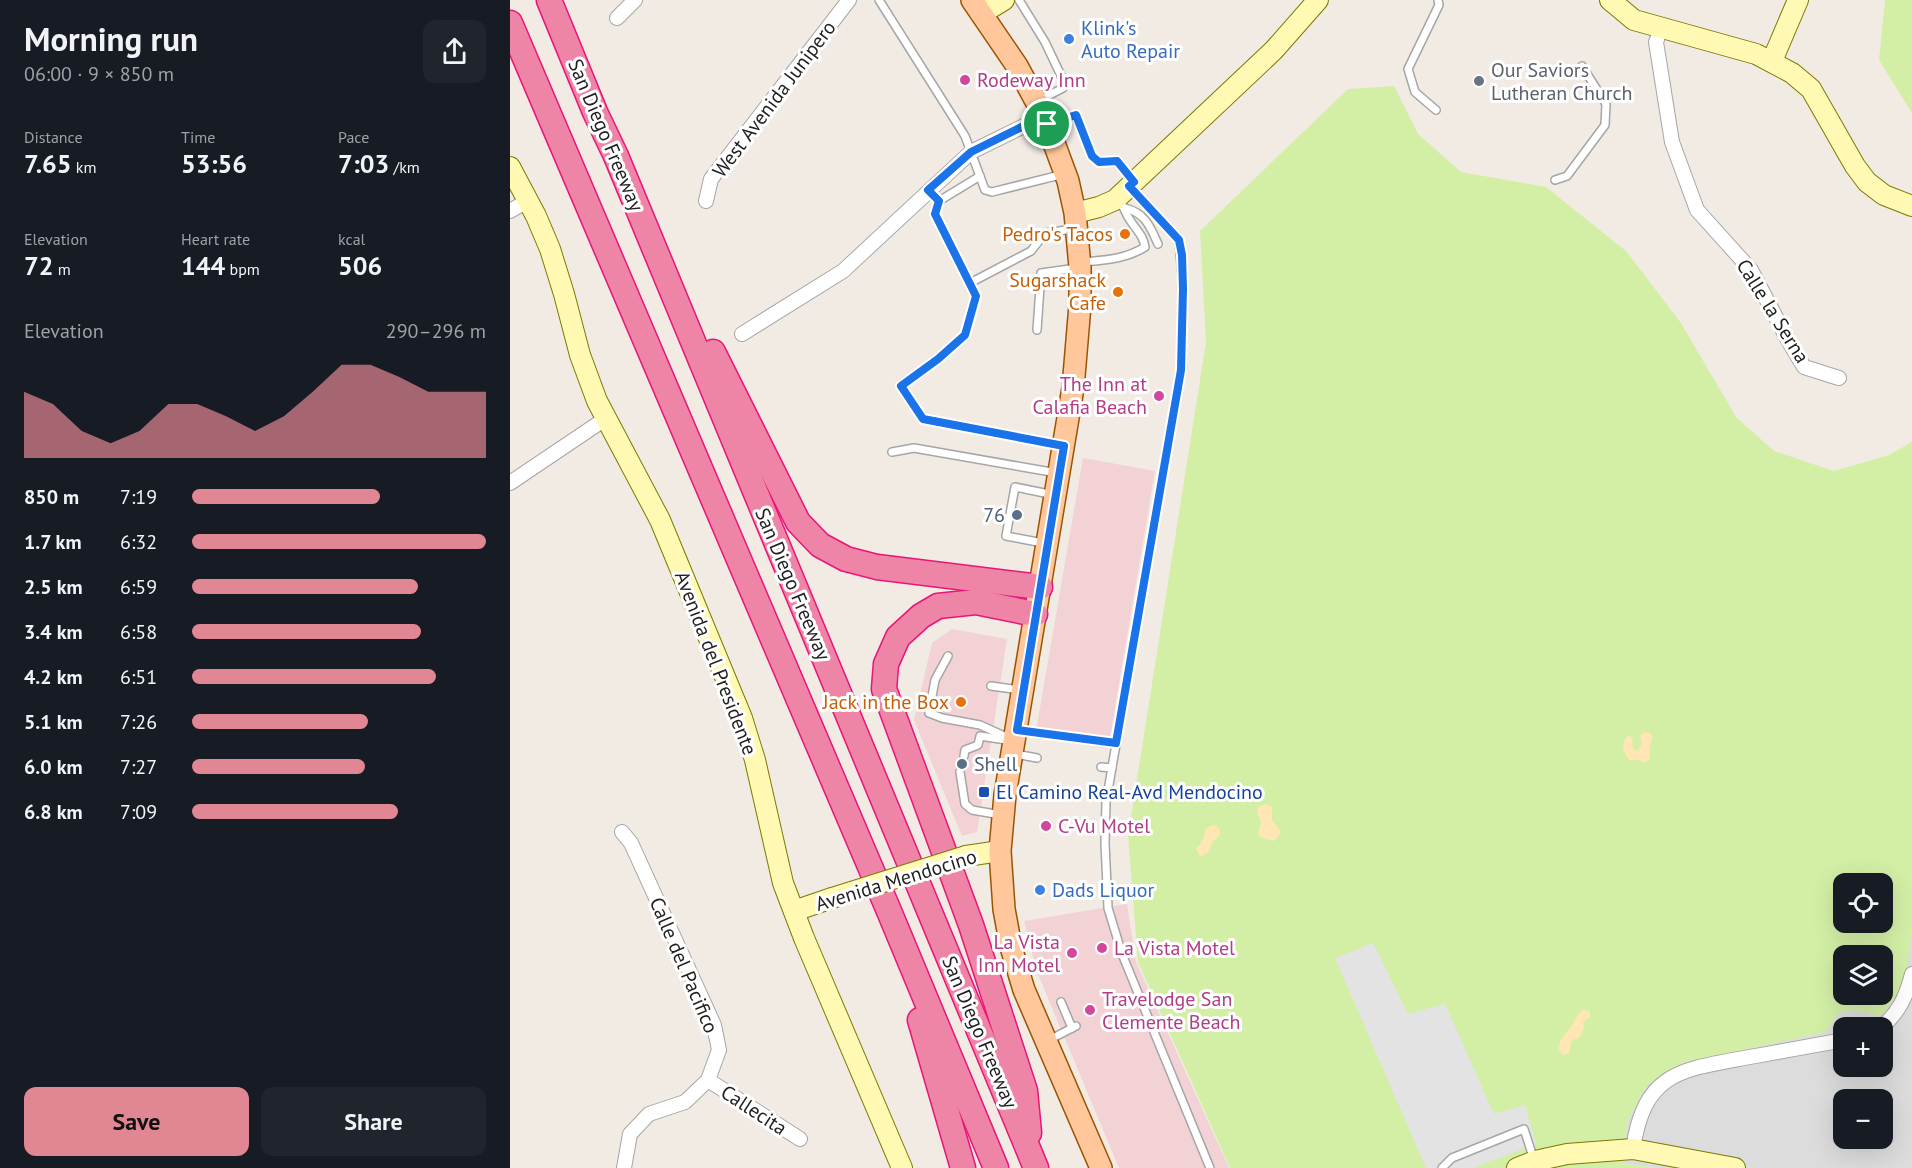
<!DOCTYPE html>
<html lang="en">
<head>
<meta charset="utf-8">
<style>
	body { margin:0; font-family:"PT Sans",sans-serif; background:#20242c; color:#f1f3f6; height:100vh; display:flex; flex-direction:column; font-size:22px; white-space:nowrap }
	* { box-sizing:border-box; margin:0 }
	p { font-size:20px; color:#9ea1a6 }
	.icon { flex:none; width:33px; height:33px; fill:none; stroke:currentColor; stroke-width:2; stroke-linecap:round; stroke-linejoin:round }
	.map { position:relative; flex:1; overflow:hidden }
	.panel { display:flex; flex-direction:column; background:#171b24; width:510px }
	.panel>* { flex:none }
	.buttons { position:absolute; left:1323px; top:873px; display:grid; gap:12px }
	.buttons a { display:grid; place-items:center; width:60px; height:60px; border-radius:12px; background:#171b24; box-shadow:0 6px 24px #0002; font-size:30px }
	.pin { position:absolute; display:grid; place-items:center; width:51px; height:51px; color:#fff; margin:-26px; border:3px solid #fff; border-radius:50%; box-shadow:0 2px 6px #0007 }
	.round { display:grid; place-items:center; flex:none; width:63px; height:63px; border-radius:12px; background:#20242c }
	.overview { display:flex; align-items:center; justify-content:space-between; height:102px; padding:0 24px }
	h1 { font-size:33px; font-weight:600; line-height:45px }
	.figures { display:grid; grid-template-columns:repeat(3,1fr); gap:9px; height:102px; padding:6px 24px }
	.figures div { display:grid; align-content:center }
	.figures b { font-size:26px; font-weight:600 }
	.figures small { font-size:16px; font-weight:400 }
	.figures p { font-size:16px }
	.chart { height:168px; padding:12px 24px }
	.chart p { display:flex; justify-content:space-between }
	.chart svg { width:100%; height:108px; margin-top:6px; fill:#e18693; opacity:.7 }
	.cta { display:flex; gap:12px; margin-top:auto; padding:12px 24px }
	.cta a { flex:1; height:69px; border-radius:12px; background:#e18693; color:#111; font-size:24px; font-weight:600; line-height:69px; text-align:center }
	.cta a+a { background:#20242c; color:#f1f3f6 }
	ul { padding:0 24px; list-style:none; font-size:20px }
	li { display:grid; grid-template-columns:96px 72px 1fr; align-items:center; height:45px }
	li i { height:15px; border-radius:8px; background:#e18693 }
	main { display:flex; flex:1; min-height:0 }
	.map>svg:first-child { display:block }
	.residential { fill:#dddcdc; fill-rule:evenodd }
	.commercial { fill:#f3d2d5 }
	.grass { fill:#d3efa6; fill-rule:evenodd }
	.sand { fill:#ffe6b4 }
	.parking { fill:#e3e3e3 }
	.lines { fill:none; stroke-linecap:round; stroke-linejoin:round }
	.lane-casing { stroke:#a6a6a6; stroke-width:10 }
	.street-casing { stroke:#a6a6a6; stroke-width:16 }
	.secondary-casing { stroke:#7c7a00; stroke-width:22 }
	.primary-casing { stroke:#9a5400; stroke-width:24 }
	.highway-casing { stroke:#ea1579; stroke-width:27 }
	.lane { stroke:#fff; stroke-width:7 }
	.street { stroke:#fff; stroke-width:14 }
	.secondary { stroke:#fff9b4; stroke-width:20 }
	.primary { stroke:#ffc79b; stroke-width:21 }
	.highway { stroke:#ee85a6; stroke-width:24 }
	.secondary-bridge-casing { stroke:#7c7a00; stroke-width:22; stroke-linecap:butt }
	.secondary-bridge { stroke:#fff9b4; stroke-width:20 }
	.route-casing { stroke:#fff; stroke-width:12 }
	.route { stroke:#1a73e8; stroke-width:8 }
	.shop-dot { fill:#3f7fe0; stroke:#fff; stroke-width:2 }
	.hotel-dot { fill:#d1479c; stroke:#fff; stroke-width:2 }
	.worship-dot { fill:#6b7280; stroke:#fff; stroke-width:2 }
	.food-dot { fill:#e8710a; stroke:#fff; stroke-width:2 }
	.service-dot { fill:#5c6f8a; stroke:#fff; stroke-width:2 }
	.transit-dot { fill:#1a4fb4; stroke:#fff; stroke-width:2 }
	.labels { text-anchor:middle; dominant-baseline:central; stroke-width:6; stroke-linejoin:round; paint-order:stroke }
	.shop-label { font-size:20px; fill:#366cbe; stroke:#fff; text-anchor:start }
	.worship-label { font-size:20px; fill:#5b616d; stroke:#fff; text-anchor:start }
	.hotel-label { font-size:20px; fill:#b23c85; stroke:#fff; text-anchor:start }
	.street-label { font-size:20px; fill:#1f1f1f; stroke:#fff }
	.food-label { font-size:20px; fill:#c56008; stroke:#fff; text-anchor:end }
	.service-label { font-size:20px; fill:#4e5e75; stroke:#fff; text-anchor:end }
	.transit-label { font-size:20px; fill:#164399; stroke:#fff; text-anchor:start }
</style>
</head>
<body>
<main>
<section class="panel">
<div class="overview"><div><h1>Morning run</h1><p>06:00 · 9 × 850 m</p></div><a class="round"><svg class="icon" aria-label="share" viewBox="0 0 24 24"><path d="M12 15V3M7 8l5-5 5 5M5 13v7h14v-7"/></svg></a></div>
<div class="figures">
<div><p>Distance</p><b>7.65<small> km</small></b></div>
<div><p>Time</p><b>53:56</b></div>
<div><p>Pace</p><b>7:03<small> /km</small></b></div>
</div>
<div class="figures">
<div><p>Elevation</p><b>72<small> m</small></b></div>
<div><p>Heart rate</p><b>144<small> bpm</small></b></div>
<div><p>kcal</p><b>506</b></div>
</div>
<div class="chart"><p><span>Elevation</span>290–296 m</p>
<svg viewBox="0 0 160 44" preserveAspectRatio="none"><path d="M0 44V17L10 22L20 33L30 38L40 33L50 22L60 22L70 27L80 33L90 27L100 17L110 6L120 6L130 11L140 17L150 17L160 17V44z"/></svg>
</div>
<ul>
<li><b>850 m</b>7:19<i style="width:64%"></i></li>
<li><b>1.7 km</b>6:32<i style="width:100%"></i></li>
<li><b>2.5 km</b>6:59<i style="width:77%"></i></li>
<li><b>3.4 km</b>6:58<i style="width:78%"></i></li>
<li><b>4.2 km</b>6:51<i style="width:83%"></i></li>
<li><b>5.1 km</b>7:26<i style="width:60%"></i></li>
<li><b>6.0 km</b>7:27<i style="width:59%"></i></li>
<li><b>6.8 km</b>7:09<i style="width:70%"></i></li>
</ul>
<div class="cta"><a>Save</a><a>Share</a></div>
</section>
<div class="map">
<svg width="1402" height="1168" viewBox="0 0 1402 1168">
	<rect width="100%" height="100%" fill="#f1ebe4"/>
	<path class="residential" d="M 1402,930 L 1402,1168 L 1147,1168 L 1111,1163 L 1118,1120 L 1137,1085 L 1171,1063 L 1315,1032 L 1328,1013 L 1344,1010 L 1371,1015 ZM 1334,1028 L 1372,1028 L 1372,1066 L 1334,1066 ZM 1334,1100 L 1372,1100 L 1372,1138 L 1334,1138 Z"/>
	<g class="commercial">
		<path d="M 573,458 L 645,471 L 598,749 L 525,737 Z"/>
		<path d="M 442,629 L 497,639 L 467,832 L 452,836 L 404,720 L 422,643 Z"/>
		<path d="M 617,904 L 626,962 L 719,1168 L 609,1168 L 527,972 L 514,921 Z"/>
	</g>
	<g class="grass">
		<path d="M 1375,0 L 1402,0 L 1402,113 L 1369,60 Z"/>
		<path d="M 884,86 L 908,134 L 951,172 L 1036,187 L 1116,251 L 1171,323 L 1226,417 L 1264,451 L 1324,471 L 1379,455 L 1402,442 L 1402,930 L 1394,986 L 1371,1016 L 1344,1010 L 1328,1013 L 1316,1032 L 1171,1063 L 1137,1085 L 1118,1120 L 1111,1163 L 1147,1168 L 720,1168 L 628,962 L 618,836 L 696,342 L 690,231 L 838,89 ZM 1334,884 L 1372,884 L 1372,922 L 1334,922 ZM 1334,956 L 1372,956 L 1372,994 L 1334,994 Z"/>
	</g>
	<g class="sand">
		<path d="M 1134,732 L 1140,733 L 1143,737 L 1139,747 L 1140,758 L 1135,763 L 1126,759 L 1121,761 C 1113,754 1110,743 1118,736 L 1122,737 L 1123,749 L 1127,751 L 1132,746 L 1130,735 Z"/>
		<path d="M 755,804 L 762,807 L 762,820 L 771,832 L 764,841 L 750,837 L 748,832 L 751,824 C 750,815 741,808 755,804 Z"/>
		<path d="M 704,825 L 710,829 L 710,835 L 702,842 L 699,851 L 692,856 L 689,855 L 686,848 C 688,846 691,844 692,841 C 697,833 691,829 704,825 Z"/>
		<path d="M 1073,1010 L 1080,1011 L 1080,1017 L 1073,1022 L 1074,1028 L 1069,1038 L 1062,1040 L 1059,1053 L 1053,1055 L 1049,1050 C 1049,1039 1054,1035 1061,1027 C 1066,1020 1065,1015 1073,1010 Z"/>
	</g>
	<path class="parking" d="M 863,943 L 898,1014 L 935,1004 L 984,1114 L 1015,1105 L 1026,1144 L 962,1168 L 916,1168 L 825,958 Z"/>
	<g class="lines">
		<defs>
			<g id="lane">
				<path d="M 369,0 L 455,136 L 475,190 L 482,192 L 554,174"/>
				<path d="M 509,0 L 535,42 L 555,84 L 553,88 L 528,101"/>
				<path d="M 926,110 L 905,92 L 898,69 L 929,5 L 928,0"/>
				<path d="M 540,124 L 566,115 L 582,156 L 589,162 L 607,161 L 623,181"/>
				<path d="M 1045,180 L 1057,176 L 1095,125 L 1096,104 L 1072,66"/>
				<path d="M 620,187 L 669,240 L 673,289 L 671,370 L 596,802 L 595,843 L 598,908 L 612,954 L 700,1168"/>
				<path d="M 418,190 L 429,201 L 425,214 L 466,296 L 455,335 L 428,359 L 391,385 L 413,419 L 552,446"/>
				<path d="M 429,201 L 470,176"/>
				<path d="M 615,208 C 635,213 640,226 648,244"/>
				<path d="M 573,262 C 596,260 616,259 635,247 C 633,234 625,229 618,217 C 615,211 613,206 609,200"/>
				<path d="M 460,283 L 521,251 L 535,233 L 563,229"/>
				<path d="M 527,330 L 531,273 L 567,268"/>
				<path d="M 382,452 L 404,448 L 547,473"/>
				<path d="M 533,543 L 496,536 L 505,487 L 544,495"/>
				<path d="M 438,656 L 425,680 L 419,713 L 432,718 L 470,725 L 501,739"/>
				<path d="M 481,686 L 510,690"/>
				<path d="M 508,730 L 606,743"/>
				<path d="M 505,754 L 527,758"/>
				<path d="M 454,756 L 455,750 L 468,745 L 470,736 L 496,740"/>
				<path d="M 591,767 L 602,768"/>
				<path d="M 450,772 L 455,804 L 462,810 L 491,815"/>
				<path d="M 551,1002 L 562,1028"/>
				<path d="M 539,1040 L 566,1026"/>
				<path d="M 932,1168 L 942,1158 L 1014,1129 L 1024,1160"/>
			</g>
			<g id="street">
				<path d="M 107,18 L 125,0"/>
				<path d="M 1151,28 L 1146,42 L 1162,142 L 1187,210 L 1241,270 L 1279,342 L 1294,367 L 1329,378"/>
				<path d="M 196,201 L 201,179 L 339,0"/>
				<path d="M 0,211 L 17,201"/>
				<path d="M 232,334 L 333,271 L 461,152 L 534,116"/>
				<path d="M 0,483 L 95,419"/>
				<path d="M 112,832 L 121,843 L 204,1025 L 209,1050 L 198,1080 L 175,1102 L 139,1114 L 120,1134 L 114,1168"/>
				<path d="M 1371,1028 C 1389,1012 1396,997 1402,974"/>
				<path d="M 198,1080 L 290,1139"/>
				<path d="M 1123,1149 C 1134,1074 1168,1070 1234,1058 C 1267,1052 1300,1046 1334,1040"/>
			</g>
			<g id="secondary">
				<path d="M 1100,0 L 1124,20 L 1246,54 L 1282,73 L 1301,89 L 1345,166 L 1357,182 L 1374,195 L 1402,206"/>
				<path d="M 471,14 L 494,0"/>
				<path d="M 1262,61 L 1288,0"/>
				<path d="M 0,167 L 26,216 L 40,249 L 54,294 L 70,355 L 87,401 L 150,520 L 232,718 L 245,760 L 273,883 L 294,938 L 392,1168"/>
				<path d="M 565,213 L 589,207 L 605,200 L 764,50 L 808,0"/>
				<path d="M 456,856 L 490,851"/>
				<path d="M 284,911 L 322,898"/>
				<path d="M 1007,1168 L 1025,1161 L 1057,1154 L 1123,1149 L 1225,1168"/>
			</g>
			<path id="primary" d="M 462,0 L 507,66 L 534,116 L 558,181 L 565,213 L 570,267 L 570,305 L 563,388 L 495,795 L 490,851 L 494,909 L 501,947 L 514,990 L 591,1168"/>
			<g id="highway">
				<path d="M 39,0 L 85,112 L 106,156 L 526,1168"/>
				<path d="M 0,23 L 379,911 L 486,1168"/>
				<path d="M 203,352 L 288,522 L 310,545 L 336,559 L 367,567 L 530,587"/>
				<path d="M 410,1020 L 453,1168"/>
				<path d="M 519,1133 L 515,1091 L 461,925 L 374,689 L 376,664 L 388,637 L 411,616 L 428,606 L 466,602 L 525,614"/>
			</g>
		</defs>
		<use href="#lane" class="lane-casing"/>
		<use href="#street" class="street-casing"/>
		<use href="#secondary" class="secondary-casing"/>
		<use href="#primary" class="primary-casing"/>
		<use href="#highway" class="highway-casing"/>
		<use href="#lane" class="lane"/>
		<use href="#street" class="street"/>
		<use href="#secondary" class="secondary"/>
		<use href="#primary" class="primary"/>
		<use href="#highway" class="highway"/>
		<defs>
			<path id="secondary-bridge" d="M 322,898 L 456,856"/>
		</defs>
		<use href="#secondary-bridge" class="secondary-bridge-casing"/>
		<use href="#secondary-bridge" class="secondary-bridge"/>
	</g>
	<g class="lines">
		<defs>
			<path id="route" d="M 566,115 L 582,156 L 589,162 L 607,161 L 624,182 L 619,186 L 669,240 L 672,255 L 673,289 L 671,370 L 606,743 L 507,730 L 554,446 L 413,419 L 391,386 L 428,359 L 455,335 L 466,296 L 425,214 L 429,201 L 418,190 L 461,152 L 534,116 L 537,124 Z"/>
		</defs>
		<use href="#route" class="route-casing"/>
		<use href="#route" class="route"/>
	</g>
	<g class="shop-dot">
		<circle cx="559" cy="39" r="6"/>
		<circle cx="530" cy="890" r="6"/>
	</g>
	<g class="hotel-dot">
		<circle cx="455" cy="80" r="6"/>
		<circle cx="649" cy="396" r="6"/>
		<circle cx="536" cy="826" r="6"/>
		<circle cx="592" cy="948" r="6"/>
		<circle cx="562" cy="953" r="6"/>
		<circle cx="580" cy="1010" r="6"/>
	</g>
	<circle class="worship-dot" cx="969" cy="81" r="6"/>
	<g class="food-dot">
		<circle cx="615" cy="234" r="6"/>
		<circle cx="608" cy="292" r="6"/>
		<circle cx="451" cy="702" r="6"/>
	</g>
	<g class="service-dot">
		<circle cx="507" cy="515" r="6"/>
		<circle cx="452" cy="764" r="6"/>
	</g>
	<rect class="transit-dot" x="468" y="786" width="12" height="12" rx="3"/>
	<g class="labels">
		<g class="shop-label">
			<text x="571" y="28">Klink's<tspan x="571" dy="23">Auto Repair</tspan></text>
			<text x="542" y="890">Dads Liquor</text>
		</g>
		<g class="worship-label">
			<text x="981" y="70">Our Saviors<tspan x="981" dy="23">Lutheran Church</tspan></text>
		</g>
		<g class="hotel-label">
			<text x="467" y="80">Rodeway Inn</text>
			<text x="637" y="384" text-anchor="end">The Inn at<tspan x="637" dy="23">Calafia Beach</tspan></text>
			<text x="548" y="826">C-Vu Motel</text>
			<text x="550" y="942" text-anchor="end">La Vista<tspan x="550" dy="23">Inn Motel</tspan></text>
			<text x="604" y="948">La Vista Motel</text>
			<text x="592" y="999">Travelodge San<tspan x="592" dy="23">Clemente Beach</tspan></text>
		</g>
		<g class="street-label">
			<text transform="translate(264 99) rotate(-53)">West Avenida Junipero</text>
			<text transform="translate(96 135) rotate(67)">San Diego Freeway</text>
			<text transform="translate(1263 311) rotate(58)">Calle la Serna</text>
			<text transform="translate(283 584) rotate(67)">San Diego Freeway</text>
			<text transform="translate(206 663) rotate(69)">Avenida del Presidente</text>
			<text transform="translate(386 880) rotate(-17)">Avenida Mendocino</text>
			<text transform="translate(174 965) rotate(67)">Calle del Pacifico</text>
			<text transform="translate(470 1032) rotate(67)">San Diego Freeway</text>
			<text transform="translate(244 1110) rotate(33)">Callecita</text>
		</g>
		<g class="food-label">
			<text x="603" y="234">Pedro's Tacos</text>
			<text x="596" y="280">Sugarshack<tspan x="596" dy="23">Cafe</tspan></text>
			<text x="439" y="702">Jack in the Box</text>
		</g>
		<g class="service-label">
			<text x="495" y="515">76</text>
			<text x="464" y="764" text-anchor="start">Shell</text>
		</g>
		<g class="transit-label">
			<text x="486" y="792">El Camino Real-Avd Mendocino</text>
		</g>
	</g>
</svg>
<div class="buttons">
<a><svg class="icon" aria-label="locate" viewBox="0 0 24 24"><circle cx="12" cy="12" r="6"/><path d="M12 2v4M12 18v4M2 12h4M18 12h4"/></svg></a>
<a><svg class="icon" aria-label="layers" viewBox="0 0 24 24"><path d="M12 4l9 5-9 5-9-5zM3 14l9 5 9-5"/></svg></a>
<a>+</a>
<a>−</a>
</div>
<div class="pin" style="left:537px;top:124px;background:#1e9e55"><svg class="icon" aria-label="arrive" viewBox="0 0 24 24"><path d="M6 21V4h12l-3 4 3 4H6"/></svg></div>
</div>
</main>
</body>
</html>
